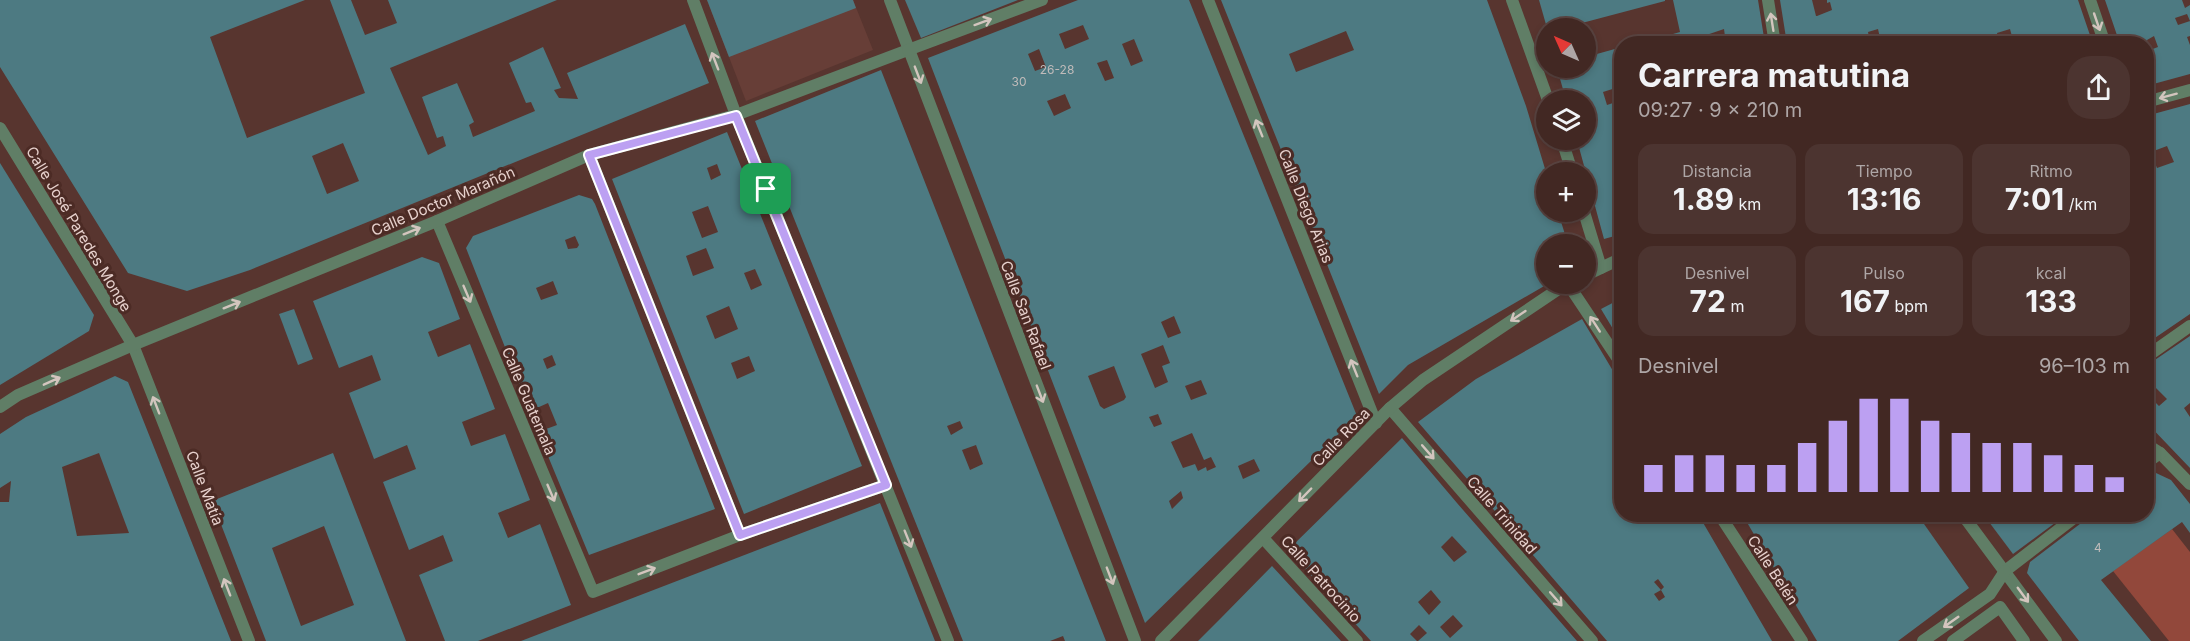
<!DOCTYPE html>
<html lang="es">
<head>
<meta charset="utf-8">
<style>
	body { margin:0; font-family:Inter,sans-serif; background:#4c3430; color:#f1f3f6; height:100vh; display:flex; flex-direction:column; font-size:22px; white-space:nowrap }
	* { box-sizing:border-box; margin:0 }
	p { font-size:20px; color:#aea6a6 }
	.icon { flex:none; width:33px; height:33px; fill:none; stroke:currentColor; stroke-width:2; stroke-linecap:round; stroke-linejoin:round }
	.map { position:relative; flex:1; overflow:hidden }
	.side { position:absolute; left:1614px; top:36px; width:540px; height:486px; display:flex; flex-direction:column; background:#422823; border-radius:24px; box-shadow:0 3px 9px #0003,0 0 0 2px #5a4441 }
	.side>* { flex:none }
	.needle { width:39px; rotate:315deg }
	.tools { position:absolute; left:1536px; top:18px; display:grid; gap:12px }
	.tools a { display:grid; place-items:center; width:60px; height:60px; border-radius:50%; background:#422823; box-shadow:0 3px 9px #0003,0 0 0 2px #5a4441; font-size:30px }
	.pin { position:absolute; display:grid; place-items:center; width:51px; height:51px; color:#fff; margin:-26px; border-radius:12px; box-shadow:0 3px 9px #0006 }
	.round { display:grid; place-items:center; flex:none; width:63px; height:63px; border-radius:24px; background:#4c3430 }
	.overview { display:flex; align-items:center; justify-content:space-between; height:102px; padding:0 24px }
	h1 { font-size:33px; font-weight:700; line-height:45px }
	.stats { display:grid; grid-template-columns:repeat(3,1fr); gap:9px; height:102px; padding:6px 24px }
	.stats div { display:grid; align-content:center; border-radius:15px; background:#4c3430; text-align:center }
	.stats b { font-size:30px; font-weight:700 }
	.stats small { font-size:16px; font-weight:400 }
	.stats p { font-size:16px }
	.chart { height:168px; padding:12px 24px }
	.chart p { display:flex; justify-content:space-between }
	.chart svg { width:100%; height:108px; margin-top:6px; stroke:#bca0f2; stroke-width:6 }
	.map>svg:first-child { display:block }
	.built { fill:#673e37 }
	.green { fill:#92483b }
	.building { fill:#4d7a82; fill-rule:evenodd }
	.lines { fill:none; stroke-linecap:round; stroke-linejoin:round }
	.pedestrian { stroke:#607e66; stroke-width:12 }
	.minor { stroke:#607e66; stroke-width:12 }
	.oneway { stroke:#d3c5be }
	.route-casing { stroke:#fff; stroke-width:12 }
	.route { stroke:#bca0f2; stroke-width:8 }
	.labels { text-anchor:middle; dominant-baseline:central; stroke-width:6; stroke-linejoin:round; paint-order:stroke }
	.number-label { font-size:12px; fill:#c0bbba }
	.street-label { font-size:15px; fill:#e7d1cd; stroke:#4c2b25 }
</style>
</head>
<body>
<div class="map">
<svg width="2190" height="641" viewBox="0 0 2190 641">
	<rect width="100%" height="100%" fill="#58352f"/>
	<path class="built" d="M 707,0 L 853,0 L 873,50 L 746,101 Z"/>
	<path class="green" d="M 2172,529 L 2190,552 L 2190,641 L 2169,641 L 2113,571 Z"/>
	<g class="building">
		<path d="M 0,0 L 305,0 L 210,37 L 247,138 L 365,93 L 330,0 L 351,0 L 365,35 L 397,23 L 388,0 L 557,0 L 390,68 L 428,155 L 446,146 L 443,136 L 437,138 L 422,97 L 457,83 L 474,122 L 469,125 L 473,137 L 535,111 L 531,102 L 526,103 L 509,63 L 543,47 L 561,88 L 554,90 L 559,98 L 578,99 L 567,73 L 685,24 L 709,83 L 250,270 L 187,291 L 128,273 L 0,67 ZM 343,143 L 359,181 L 327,194 L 312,156 Z"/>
		<path d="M 707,0 L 853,0 L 856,8 L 729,57 Z"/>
		<path d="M 905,0 L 1018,0 L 921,38 Z"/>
		<path d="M 1078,0 L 1189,0 L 1357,416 L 1145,623 L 928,58 ZM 1083,25 L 1089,39 L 1065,49 L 1059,34 ZM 1134,39 L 1143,61 L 1131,66 L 1122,44 ZM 1039,49 L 1046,67 L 1035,71 L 1028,54 ZM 1107,60 L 1114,78 L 1105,81 L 1097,63 ZM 1065,94 L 1071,108 L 1054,116 L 1047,101 ZM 1174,316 L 1181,333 L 1168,338 L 1161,322 ZM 1163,345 L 1170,363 L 1162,366 L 1168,382 L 1155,388 L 1141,354 ZM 1114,366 L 1126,397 L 1124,400 L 1104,409 L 1100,406 L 1088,376 ZM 1201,380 L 1207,394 L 1191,400 L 1185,386 ZM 1158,414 L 1162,424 L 1154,427 L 1149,417 ZM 1192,433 L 1204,460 L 1211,457 L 1216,467 L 1207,471 L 1206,467 L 1198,471 L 1195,464 L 1183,468 L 1171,442 ZM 1254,459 L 1260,471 L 1243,479 L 1238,466 ZM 1181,491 L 1183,498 L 1172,509 L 1169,501 Z"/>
		<path d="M 1221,0 L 1487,0 L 1526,106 L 1546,172 L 1546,212 L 1558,212 L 1568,244 L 1546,244 L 1546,285 L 1408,365 L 1379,394 ZM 1346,31 L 1354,50 L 1296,72 L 1289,54 Z"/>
		<path d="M 1539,0 L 1665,0 L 1665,1 L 1563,28 L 1547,28 Z"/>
		<path d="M 1673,0 L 1758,0 L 1765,44 L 1726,44 L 1724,29 L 1680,44 L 1638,44 L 1680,32 Z"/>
		<path d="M 1780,0 L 1812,0 L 1816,16 L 1817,16 L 1832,10 L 1830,2 L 1827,3 L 1827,0 L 2078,0 L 2093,44 L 2014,44 L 2010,29 L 1997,33 L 1999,44 L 1977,44 L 1976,40 L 1965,44 L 1828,44 L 1827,41 L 1820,44 L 1787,44 ZM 1878,29 L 1880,38 L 1870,42 L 1868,32 Z"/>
		<path d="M 2105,0 L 2182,0 L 2185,8 L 2190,5 L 2190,36 L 2187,37 L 2190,45 L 2190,74 L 2146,86 L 2146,44 L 2120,44 ZM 2187,14 L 2190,21 L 2178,25 L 2175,18 ZM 2154,36 L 2158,47 L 2150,50 L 2147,40 Z"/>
		<path d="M 1622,47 L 1622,86 L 1603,92 L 1607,105 L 1622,100 L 1622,234 L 1604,239 L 1577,140 L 1586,140 L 1586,100 L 1566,100 L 1557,68 L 1586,68 L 1586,57 Z"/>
		<path d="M 881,70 L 1016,415 L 1106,641 L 1065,641 L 1063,636 L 1050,641 L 963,641 L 755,121 ZM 960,421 L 963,428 L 951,435 L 947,426 ZM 976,445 L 983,464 L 970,470 L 962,450 Z"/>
		<path d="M 2190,104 L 2190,314 L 2146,344 L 2146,160 L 2153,158 L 2157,168 L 2174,162 L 2167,146 L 2151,152 L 2146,143 L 2146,116 Z"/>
		<path d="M 727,132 L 862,466 L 744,514 L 612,179 ZM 717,164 L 721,175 L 711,180 L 707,168 ZM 708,206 L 718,232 L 702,238 L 692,212 ZM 706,248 L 714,268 L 693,276 L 686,256 ZM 755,269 L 762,285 L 751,290 L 744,273 ZM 729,306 L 738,329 L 715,339 L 706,316 ZM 749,356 L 755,371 L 737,379 L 731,363 Z"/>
		<path d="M 0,163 L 94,315 L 89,331 L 0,385 Z"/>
		<path d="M 579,195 L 592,199 L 595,204 L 715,509 L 589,555 L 538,432 L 557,425 L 548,403 L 530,411 L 466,248 L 473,236 ZM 575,236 L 579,245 L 577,248 L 568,249 L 565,240 ZM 553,281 L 558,294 L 541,300 L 536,288 ZM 552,355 L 556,365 L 547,369 L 543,359 Z"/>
		<path d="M 422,257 L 439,263 L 460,319 L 428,332 L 438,357 L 470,344 L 495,409 L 462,422 L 471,446 L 505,434 L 530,500 L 498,513 L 508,538 L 540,524 L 571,605 L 478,641 L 445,641 L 419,575 L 453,561 L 443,535 L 409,550 L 383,482 L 416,469 L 407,445 L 374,459 L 349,393 L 381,380 L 372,355 L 339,368 L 313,301 Z"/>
		<path d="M 1622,298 L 1622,344 L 1601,309 Z"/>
		<path d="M 294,309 L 313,359 L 298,365 L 279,314 Z"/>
		<path d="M 1582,319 L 1622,386 L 1622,514 L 1698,514 L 1772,641 L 1607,641 L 1418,422 L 1476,379 ZM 1658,579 L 1664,587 L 1661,590 L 1665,597 L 1659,601 L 1654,594 L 1661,590 L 1654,582 Z"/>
		<path d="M 2190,336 L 2190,403 L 2184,408 L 2190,417 L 2190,468 L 2146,422 L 2146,366 ZM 2155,387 L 2167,399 L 2159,406 L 2147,394 Z"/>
		<path d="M 115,376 L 128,382 L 231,641 L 0,641 L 0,502 L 9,502 L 11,481 L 0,488 L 0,434 L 26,417 ZM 99,453 L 129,533 L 77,536 L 62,467 Z"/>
		<path d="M 1402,438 L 1457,503 L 1577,641 L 1418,641 L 1427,633 L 1419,625 L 1410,634 L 1417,641 L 1371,641 L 1288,550 ZM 1452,536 L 1467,552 L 1454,562 L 1441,547 ZM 1431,590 L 1441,602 L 1429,615 L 1418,602 ZM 1453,615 L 1463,626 L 1450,638 L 1440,627 Z"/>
		<path d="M 333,453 L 406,641 L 266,641 L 212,501 ZM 324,526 L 354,605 L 301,626 L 272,548 Z"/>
		<path d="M 2156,473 L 2171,480 L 2190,504 L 2190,533 L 2182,522 L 2101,580 L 2151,641 L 2079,641 L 2027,573 L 2030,562 L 2093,514 L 2146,514 L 2146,476 Z"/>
		<path d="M 880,503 L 935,641 L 521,641 Z"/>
		<path d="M 1742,514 L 1917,514 L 1969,588 L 1898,641 L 1817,641 Z"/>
		<path d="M 1983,514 L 2067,514 L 2013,554 Z"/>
		<path d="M 1272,566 L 1341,641 L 1198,641 L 1221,618 Z"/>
	</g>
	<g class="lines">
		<g class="pedestrian">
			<path d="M 736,115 L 908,50"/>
			<path d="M 2146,357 L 2190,326"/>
			<path d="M 2146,444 L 2160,453 L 2190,484"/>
			<path d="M 2146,463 L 2160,453"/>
			<path d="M 2005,571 L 2079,514"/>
			<path d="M 1953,641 L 2000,607 L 2024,641"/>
		</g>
		<g class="minor">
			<path d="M 693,0 L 736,115 L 948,641"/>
			<path d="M 890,0 L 1135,641"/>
			<path d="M 1208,0 L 1376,423"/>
			<path d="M 1512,0 L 1548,100"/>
			<path d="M 1768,0 L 1775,44"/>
			<path d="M 2090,0 L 2105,44"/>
			<path d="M 908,50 L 1042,0"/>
			<path d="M 2146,102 L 2190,90"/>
			<path d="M 0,128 L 133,345 L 249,641"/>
			<path d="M 1562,140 L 1572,172"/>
			<path d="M 589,155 L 740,535"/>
			<path d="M 1584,212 L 1601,268"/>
			<path d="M 437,221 L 593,592 L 740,535 L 886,485"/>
			<path d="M 1586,275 L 1622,258"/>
			<path d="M 1568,284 L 1622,365"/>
			<path d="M 0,407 L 18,395 L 133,345 L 437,221 L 589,155 L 736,115"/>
			<path d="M 1390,408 L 1592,641"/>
			<path d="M 1719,514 L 1802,641"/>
			<path d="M 1962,514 L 2056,641"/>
			<path d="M 1263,538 L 1357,641"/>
			<path d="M 1161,641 L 1390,408 L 1423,380 L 1566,284"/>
			<path d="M 1923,641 L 1990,594 L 2005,571"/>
		</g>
	</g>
	<defs><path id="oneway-shaft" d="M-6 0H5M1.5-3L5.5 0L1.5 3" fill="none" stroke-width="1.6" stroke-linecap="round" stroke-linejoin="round" transform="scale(1.5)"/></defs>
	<g class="oneway">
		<use href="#oneway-shaft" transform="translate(983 22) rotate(-20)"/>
		<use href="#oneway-shaft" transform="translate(1772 22) rotate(-99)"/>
		<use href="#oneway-shaft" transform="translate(2097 22) rotate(71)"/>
		<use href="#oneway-shaft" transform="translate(715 61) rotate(-111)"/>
		<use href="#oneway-shaft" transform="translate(918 75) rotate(69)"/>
		<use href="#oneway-shaft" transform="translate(2168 96) rotate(165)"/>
		<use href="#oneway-shaft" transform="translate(1259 128) rotate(-112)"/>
		<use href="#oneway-shaft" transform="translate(412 231) rotate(-22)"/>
		<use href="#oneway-shaft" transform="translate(467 294) rotate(67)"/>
		<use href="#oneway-shaft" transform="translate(232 305) rotate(-22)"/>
		<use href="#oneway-shaft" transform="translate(1518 316) rotate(146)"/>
		<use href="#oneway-shaft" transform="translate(1595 324) rotate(-123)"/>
		<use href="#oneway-shaft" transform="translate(1354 368) rotate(-112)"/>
		<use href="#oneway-shaft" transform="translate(52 381) rotate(-24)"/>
		<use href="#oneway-shaft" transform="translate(1040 394) rotate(69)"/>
		<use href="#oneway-shaft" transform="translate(156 405) rotate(-111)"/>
		<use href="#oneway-shaft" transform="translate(1428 452) rotate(49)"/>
		<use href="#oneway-shaft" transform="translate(551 493) rotate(67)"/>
		<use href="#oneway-shaft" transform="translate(1305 495) rotate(134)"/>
		<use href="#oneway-shaft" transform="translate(908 539) rotate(68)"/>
		<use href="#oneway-shaft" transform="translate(647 571) rotate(-21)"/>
		<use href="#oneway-shaft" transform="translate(1110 576) rotate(69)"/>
		<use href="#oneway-shaft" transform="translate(227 587) rotate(-111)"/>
		<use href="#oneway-shaft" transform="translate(2023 595) rotate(54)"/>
		<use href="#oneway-shaft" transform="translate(1556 599) rotate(49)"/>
		<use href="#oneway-shaft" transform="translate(1951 622) rotate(145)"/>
	</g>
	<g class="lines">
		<defs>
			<path id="route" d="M 736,116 L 886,485 L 740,535 L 589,155 Z"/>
		</defs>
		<use href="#route" class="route-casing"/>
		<use href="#route" class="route"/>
	</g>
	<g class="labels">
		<g class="number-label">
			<text x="1057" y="69">26-28</text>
			<text x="1019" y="81">30</text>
			<text x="2098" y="547">4</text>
		</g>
		<g class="street-label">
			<text transform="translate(443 201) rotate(-23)">Calle Doctor Marañón</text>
			<text transform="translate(1306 206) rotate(68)">Calle Diego Arias</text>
			<text transform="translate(79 229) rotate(59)">Calle José Paredes Monge</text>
			<text transform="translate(1026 315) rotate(69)">Calle San Rafael</text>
			<text transform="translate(529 401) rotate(67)">Calle Guatemala</text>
			<text transform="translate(1341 437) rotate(-46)">Calle Rosa</text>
			<text transform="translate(205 488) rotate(69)">Calle Matía</text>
			<text transform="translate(1502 515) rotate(49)">Calle Trinidad</text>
			<text transform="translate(1773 570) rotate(57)">Calle Belén</text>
			<text transform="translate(1321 579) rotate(48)">Calle Patrocinio</text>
		</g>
	</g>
</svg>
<div class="tools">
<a><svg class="needle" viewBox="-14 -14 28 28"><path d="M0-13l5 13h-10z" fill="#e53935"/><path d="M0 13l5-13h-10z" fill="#aea6a6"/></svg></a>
<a><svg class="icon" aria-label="layers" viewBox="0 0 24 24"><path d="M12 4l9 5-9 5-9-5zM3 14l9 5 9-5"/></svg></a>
<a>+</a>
<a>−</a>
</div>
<div class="pin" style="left:766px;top:189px;background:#1e9e55"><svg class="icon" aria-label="arrive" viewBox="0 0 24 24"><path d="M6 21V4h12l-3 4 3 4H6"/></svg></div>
<section class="side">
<div class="overview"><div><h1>Carrera matutina</h1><p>09:27 · 9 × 210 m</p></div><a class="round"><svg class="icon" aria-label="share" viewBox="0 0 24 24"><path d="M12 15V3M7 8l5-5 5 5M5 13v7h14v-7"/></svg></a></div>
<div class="stats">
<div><p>Distancia</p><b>1.89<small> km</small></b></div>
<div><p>Tiempo</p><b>13:16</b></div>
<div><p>Ritmo</p><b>7:01<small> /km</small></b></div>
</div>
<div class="stats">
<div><p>Desnivel</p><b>72<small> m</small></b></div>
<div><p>Pulso</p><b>167<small> bpm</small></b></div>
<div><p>kcal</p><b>133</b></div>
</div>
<div class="chart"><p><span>Desnivel</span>96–103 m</p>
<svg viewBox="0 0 160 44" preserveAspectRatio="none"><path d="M5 44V33M15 44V29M25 44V29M35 44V33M45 44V33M55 44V24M65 44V15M75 44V6M85 44V6M95 44V15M105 44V20M115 44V24M125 44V24M135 44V29M145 44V33M155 44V38"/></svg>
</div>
</section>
</div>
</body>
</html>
